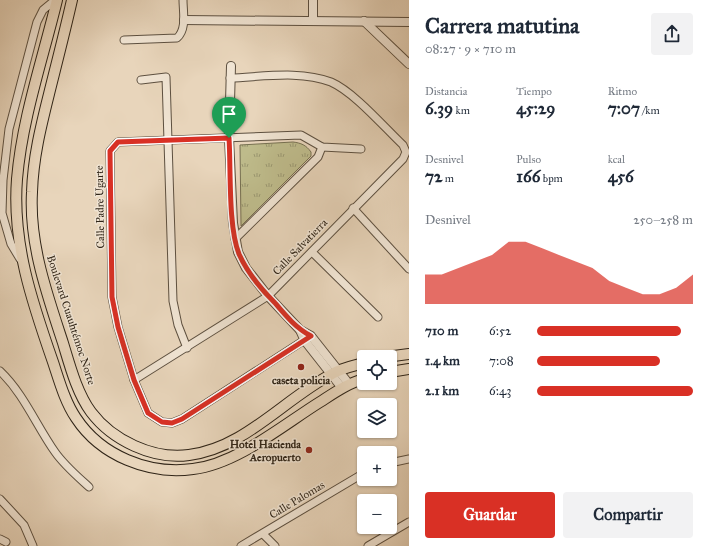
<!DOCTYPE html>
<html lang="es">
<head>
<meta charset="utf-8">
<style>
	body { margin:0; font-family:"IM FELL Great Primer",serif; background:#f2f2f3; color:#1f2937; height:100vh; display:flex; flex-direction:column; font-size:15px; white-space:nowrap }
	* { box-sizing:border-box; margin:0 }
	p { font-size:13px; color:#747a83 }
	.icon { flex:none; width:22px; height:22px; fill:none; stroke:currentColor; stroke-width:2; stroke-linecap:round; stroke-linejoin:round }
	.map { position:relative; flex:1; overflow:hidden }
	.details { display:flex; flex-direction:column; background:#fff; width:300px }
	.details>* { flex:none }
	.fabs { position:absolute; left:357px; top:350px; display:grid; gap:8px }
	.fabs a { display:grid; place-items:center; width:40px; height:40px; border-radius:4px; background:#fff; box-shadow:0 1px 3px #0004; font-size:20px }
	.pin { position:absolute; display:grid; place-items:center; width:34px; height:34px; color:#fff; margin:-41px -17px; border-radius:50% 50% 50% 0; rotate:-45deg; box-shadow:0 0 4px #0007 }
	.pin .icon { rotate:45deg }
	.round { display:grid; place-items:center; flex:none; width:42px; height:42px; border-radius:4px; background:#f2f2f3 }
	.summary { display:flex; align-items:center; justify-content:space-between; height:68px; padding:0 16px }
	h1 { font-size:22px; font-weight:800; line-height:30px }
	.figures { display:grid; grid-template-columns:repeat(3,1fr); gap:6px; height:68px; padding:4px 16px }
	.figures div { display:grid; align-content:center }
	.figures b { font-size:17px; font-weight:800 }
	.figures small { font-size:11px; font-weight:400 }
	.figures p { font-size:11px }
	.chart { height:112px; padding:8px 16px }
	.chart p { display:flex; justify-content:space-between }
	.chart svg { width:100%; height:72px; margin-top:4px; fill:#d93025; opacity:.7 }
	.action { display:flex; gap:8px; margin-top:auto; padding:8px 16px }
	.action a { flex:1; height:46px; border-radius:4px; background:#d93025; color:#fff; font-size:16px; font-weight:800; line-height:46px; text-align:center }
	.action a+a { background:#f2f2f3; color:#1f2937 }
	ul { padding:0 16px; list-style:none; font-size:13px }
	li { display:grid; grid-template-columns:64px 48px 1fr; align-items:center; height:30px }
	li i { height:10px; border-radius:5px; background:#d93025 }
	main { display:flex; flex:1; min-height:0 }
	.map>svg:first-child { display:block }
	.park { fill:url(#park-tufts); stroke:#767051 }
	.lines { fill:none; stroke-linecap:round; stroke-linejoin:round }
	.minor-casing { stroke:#5d5040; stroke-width:9 }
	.tertiary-casing { stroke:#5d5040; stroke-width:10 }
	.primary-casing { stroke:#2f2417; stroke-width:12 }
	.minor { stroke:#f0e4d3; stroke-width:7 }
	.tertiary { stroke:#f0e4d3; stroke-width:8 }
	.primary { stroke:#e8d5bb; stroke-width:10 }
	.route-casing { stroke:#fff; stroke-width:8 }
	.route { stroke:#d93025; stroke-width:5 }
	.poi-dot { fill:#8f2418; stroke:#f0e4d3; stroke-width:1.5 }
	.labels { text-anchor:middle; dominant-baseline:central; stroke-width:3; stroke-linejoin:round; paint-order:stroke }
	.street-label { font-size:11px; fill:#2f2417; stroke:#f0e4d3 }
	.poi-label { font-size:11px; font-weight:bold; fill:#2f2417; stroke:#f0e4d3 }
</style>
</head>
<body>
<main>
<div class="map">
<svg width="409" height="546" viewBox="0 0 409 546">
	<defs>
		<pattern id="park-tufts" width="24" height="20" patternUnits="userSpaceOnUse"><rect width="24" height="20" fill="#bebb8b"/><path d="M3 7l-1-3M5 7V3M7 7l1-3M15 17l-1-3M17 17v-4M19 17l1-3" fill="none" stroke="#9b9871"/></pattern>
	</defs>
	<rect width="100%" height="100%" fill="#e8d5bb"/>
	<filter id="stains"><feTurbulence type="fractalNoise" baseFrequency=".005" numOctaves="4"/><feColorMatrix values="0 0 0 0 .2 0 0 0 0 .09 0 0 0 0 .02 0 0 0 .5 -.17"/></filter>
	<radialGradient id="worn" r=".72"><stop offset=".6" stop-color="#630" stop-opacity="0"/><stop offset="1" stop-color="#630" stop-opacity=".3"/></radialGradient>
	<path class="park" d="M 293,142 C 301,143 306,145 311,152 L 311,156 L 241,226 L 240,145 Z"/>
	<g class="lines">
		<defs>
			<g id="minor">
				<path d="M 124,40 L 177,38 C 187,29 183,12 183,0"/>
				<path d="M 141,80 L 166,77 L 173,301 L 178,325 L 187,348"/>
				<path d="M 353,208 L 409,269"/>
				<path d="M 235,239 L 318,157 L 322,147"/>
				<path d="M 312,252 L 378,317"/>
				<path d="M 20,259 L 11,244 L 2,213 L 3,180 L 9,129 L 37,22 L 43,10 L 55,0"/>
				<path d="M 309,337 L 182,419 L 172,423 L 162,422 L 148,413 L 134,380 L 118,327 L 112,297 L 110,151 L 118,142 L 301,135 L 322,147 L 361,149"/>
				<path d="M 0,371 C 24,394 36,425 55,452 C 64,465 77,476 89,487"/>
				<path d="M 134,380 L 268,296 L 403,159 L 406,152 L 403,145 C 384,127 354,92 331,82 C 300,70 262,77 230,78"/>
				<path d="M 390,463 L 409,459"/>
				<path d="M 0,499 L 24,525 L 33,546"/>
				<path d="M 263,534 L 275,546"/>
				<path d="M 0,539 L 6,542"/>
				<path d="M 241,546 L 364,473"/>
				<path d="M 368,546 L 409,522"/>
			</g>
			<g id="tertiary">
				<path d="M 313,0 L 313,20"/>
				<path d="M 184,20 L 409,22"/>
				<path d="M 364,21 L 409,64"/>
				<path d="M 231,66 L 229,138 L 233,223 L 238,252 L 246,268 L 268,296 L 300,330 L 305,341 L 342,388"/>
				<path d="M 300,330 L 311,336 L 349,384"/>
			</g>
			<g id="primary">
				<path d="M 57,0 C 43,58 22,119 17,179 C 12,243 32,302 53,362 C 59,380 65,402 76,418 C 101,456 149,475 193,469 C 237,464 283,425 320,402 C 334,393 348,383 364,379"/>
				<path d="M 72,0 C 65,31 57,62 49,94 C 41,126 33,158 32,192 C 29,244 47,294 63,343 C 70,366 77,393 91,412 C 112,440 153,460 189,455 C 245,448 284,399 332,374 C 342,368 353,366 364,363"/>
				<path d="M 386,357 L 409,354"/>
				<path d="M 390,372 L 409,369"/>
			</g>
		</defs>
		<use href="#minor" class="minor-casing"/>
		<use href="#tertiary" class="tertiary-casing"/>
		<use href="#primary" class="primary-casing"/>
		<use href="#minor" class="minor"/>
		<use href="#tertiary" class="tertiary"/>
		<use href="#primary" class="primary"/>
	</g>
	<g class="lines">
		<defs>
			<path id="route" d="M 229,138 C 231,168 228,227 239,254 C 247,272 261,289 275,303 C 286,316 296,328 311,336 L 182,419 L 172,423 L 162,422 L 148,413 L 134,380 L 118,327 L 112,297 L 110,151 L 118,142 Z"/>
		</defs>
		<use href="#route" class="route-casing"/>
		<use href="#route" class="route"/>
	</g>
	<g class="poi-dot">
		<circle cx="301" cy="367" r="4"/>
		<circle cx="309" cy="450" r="4"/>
	</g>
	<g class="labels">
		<g class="street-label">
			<text transform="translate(100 207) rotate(-91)">Calle Padre Ugarte</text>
			<text transform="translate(300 247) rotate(-46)">Calle Salvatierra</text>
			<text transform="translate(71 320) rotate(72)">Boulevard Cuauhtémoc Norte</text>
			<text transform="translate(297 500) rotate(-31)">Calle Palomas</text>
		</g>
		<g class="poi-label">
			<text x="301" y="380">caseta policia</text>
			<text x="301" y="444" text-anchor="end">Hotel Hacienda<tspan x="301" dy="13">Aeropuerto</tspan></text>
		</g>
	</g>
	<rect width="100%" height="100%" filter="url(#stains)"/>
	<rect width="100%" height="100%" fill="url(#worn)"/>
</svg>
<div class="fabs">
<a><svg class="icon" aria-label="locate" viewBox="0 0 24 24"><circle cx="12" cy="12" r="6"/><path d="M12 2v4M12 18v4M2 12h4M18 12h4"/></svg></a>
<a><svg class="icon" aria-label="layers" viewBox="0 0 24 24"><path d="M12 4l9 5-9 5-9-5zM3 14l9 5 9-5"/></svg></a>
<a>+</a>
<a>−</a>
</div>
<div class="pin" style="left:229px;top:138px;background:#1e9e55"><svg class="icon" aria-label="arrive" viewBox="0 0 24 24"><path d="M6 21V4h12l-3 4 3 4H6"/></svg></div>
</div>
<section class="details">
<div class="summary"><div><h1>Carrera matutina</h1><p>08:27 · 9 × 710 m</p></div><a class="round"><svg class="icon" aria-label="share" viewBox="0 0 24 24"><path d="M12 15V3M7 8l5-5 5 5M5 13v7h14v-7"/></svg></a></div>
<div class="figures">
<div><p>Distancia</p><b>6.39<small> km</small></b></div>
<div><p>Tiempo</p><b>45:29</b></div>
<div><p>Ritmo</p><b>7:07<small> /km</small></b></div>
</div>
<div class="figures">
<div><p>Desnivel</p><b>72<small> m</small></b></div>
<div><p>Pulso</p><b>166<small> bpm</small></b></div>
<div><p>kcal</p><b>456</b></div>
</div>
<div class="chart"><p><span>Desnivel</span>250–258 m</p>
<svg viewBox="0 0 160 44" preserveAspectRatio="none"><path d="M0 44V26L10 26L20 22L30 18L40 14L50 6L60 6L70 10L80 14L90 18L100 22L110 30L120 34L130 38L140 38L150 34L160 26V44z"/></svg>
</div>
<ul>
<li><b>710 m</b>6:52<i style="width:92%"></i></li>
<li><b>1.4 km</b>7:08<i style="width:79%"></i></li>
<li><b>2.1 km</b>6:43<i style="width:100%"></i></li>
</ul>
<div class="action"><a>Guardar</a><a>Compartir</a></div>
</section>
</main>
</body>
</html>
